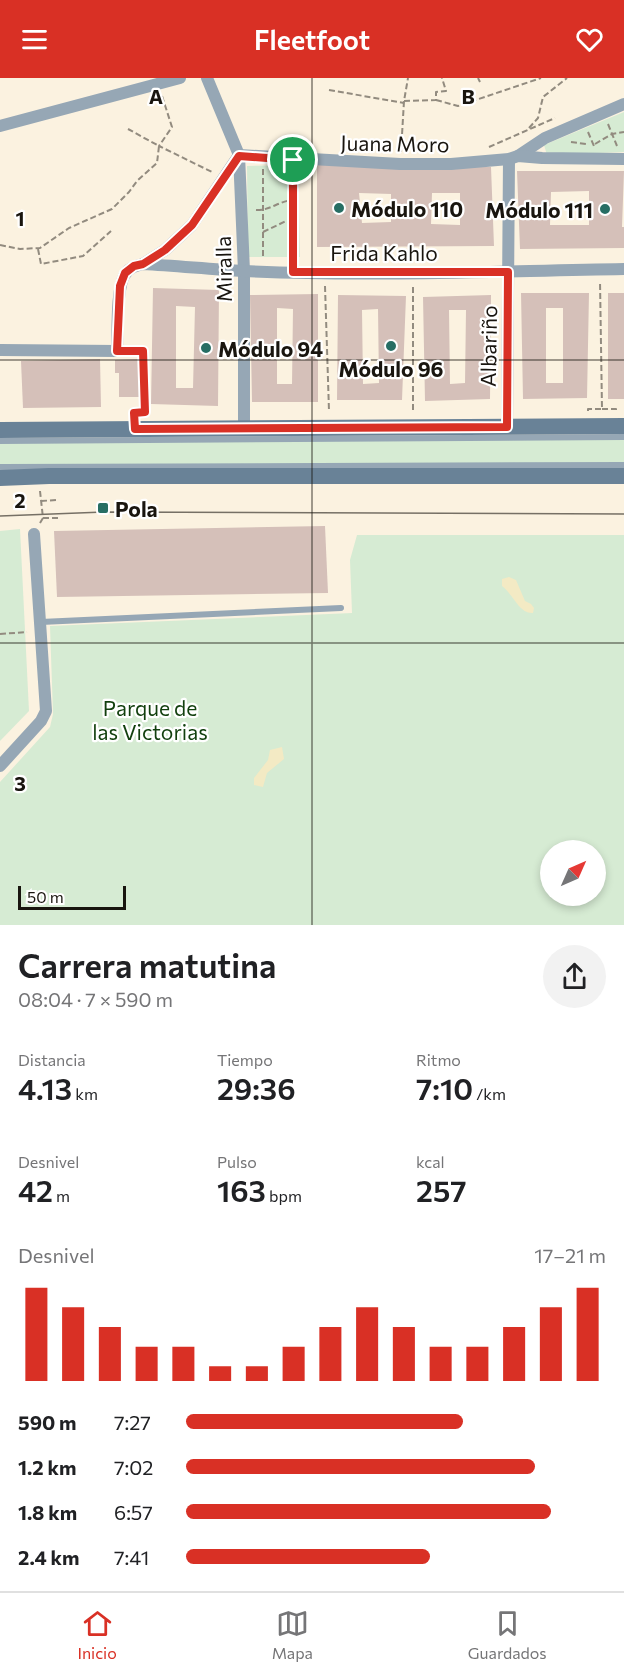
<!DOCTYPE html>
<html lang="es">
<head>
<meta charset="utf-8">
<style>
	body { margin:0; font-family:Commissioner,sans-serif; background:#f2f2f2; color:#202124; height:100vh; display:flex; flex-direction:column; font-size:22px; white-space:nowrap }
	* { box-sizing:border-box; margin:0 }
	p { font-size:20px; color:#757577 }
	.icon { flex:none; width:33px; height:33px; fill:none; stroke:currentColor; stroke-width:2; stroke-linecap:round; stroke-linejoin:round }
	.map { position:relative; height:847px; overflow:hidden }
	.details { display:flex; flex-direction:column; background:#fff; flex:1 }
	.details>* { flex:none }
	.needle { width:39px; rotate:45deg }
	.buttons { position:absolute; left:540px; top:762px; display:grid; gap:12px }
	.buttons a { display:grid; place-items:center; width:66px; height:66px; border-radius:50%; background:#fff; box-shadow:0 3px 9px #0003; font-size:30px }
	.scale { position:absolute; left:18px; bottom:15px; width:108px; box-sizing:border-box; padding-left:6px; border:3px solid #19150f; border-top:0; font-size:16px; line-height:21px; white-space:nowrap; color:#19150f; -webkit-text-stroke:4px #fff; paint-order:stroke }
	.pin { position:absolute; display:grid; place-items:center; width:51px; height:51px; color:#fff; margin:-26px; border:3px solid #fff; border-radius:50%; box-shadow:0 2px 6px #0007 }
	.round { display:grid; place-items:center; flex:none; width:63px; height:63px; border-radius:32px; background:#f2f2f2 }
	.headline { display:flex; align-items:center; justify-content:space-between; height:102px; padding:0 18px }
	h1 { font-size:33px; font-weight:600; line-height:45px }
	.stats { display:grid; grid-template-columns:repeat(3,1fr); gap:9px; height:102px; padding:6px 18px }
	.stats div { display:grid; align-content:center }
	.stats b { font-size:30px; font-weight:600 }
	.stats small { font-size:16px; font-weight:400 }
	.stats p { font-size:16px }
	.chart { height:168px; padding:12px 18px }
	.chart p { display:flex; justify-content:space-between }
	.chart svg { width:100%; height:108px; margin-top:6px; stroke:#d93025; stroke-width:6 }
	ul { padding:0 18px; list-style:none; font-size:20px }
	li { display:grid; grid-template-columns:96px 72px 1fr; align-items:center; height:45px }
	li i { height:15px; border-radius:8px; background:#d93025 }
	header { display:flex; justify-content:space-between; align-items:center; height:78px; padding:0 18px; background:#d93025; color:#fff; font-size:27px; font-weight:600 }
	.menu { display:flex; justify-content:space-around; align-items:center; height:84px; border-top:2px solid #e0e0e0; background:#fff; font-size:16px; color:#757577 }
	.menu a { display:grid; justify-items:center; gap:3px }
	.menu .current { color:#d93025 }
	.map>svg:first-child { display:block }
	.green { fill:#d6ebd3; fill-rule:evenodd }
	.sand { fill:#f3eac4 }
	.building { fill:#d5c0b9; fill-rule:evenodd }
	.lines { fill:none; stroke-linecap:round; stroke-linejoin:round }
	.path { stroke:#928b7f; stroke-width:2; stroke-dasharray:6 3; stroke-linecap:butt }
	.lane { stroke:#96a7b5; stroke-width:6 }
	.street { stroke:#96a7b5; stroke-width:12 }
	.secondary { stroke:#698297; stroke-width:16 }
	.tram { stroke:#767065; stroke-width:1.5 }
	.route-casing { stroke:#fff; stroke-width:12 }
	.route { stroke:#d93025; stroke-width:8 }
	.grid { fill:none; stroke:#19150f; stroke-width:1.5; stroke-opacity:0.55 }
	.poi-dot { fill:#276e64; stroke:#fff; stroke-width:2 }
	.labels { text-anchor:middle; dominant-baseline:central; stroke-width:4.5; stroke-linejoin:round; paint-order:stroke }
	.street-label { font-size:21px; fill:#19150f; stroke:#fff }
	.poi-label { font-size:21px; font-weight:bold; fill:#19150f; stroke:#fff; text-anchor:start }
	.park-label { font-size:21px; fill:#113f0d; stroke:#fff }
	.grid-label { font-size:20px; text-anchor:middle; font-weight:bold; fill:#19150f; stroke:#fff; stroke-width:4.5; stroke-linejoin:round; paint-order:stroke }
</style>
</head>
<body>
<header><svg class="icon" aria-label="menu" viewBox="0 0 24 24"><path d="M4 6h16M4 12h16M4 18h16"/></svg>Fleetfoot<svg class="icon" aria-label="heart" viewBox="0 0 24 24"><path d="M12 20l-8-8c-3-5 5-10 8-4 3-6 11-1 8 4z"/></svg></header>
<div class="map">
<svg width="624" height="847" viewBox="0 0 624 847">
	<rect width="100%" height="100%" fill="#fbf2e0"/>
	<g class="green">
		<path d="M 624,34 L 624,74 L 547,77 L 544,67 Z"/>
		<path d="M 298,87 L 300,179 L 248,179 L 247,88 Z"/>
		<path d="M 624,359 L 624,387 L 0,389 L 0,363 Z"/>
		<path d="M 20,451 L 29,633 L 0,663 L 0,453 Z"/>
		<path d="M 357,457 L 624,457 L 624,847 L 0,847 L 0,704 L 50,649 L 53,636 L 50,548 L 352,535 L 350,482 ZM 550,772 L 596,772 L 596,818 L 550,818 Z"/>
	</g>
	<g class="sand">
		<path d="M 509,499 L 516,502 L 525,523 L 531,526 L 534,530 L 533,535 C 519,536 513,516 502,508 L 502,501 Z"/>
		<path d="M 282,669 L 284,681 L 267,695 L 263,709 L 254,707 L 254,700 L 268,682 L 270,672 Z"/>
	</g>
	<g class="building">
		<path d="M 317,86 L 491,89 L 494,168 L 317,169 ZM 359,115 L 391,116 L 391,144 L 362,145 ZM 432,115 L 460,115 L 460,147 L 431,146 Z"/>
		<path d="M 517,93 L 624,93 L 622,149 L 624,149 L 624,170 L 520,171 ZM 589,113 L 589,147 L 550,147 L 551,114 Z"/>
		<path d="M 153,210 L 219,212 L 218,328 L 151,326 ZM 176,228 L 195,229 L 193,310 L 176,310 Z"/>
		<path d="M 521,215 L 589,215 L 587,320 L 523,321 ZM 546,230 L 563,230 L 563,305 L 546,305 Z"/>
		<rect x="608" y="215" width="16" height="106"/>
		<path d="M 318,216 L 318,324 L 252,324 L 250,217 ZM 277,230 L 293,231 L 292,306 L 277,306 Z"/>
		<path d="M 338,217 L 406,218 L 402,322 L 337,322 ZM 378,231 L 379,305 L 363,306 L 362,232 Z"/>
		<path d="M 491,217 L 490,321 L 425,323 L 423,219 ZM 449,232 L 466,232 L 465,305 L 450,306 Z"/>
		<path d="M 100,281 L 101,329 L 23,330 L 21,283 Z"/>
		<path d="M 139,281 L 140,319 L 119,319 L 119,295 L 115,295 L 115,282 Z"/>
		<path d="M 325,448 L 328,515 L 57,519 L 54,453 Z"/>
	</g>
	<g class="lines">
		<g class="path">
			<path d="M 478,0 L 480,4"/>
			<path d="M 329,12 L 404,25"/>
			<path d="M 162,18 L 172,49 L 159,68 L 212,94"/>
			<path d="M 436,22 L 458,28 L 541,0"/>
			<path d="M 404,23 L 436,22 L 436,14 L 446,13 L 442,0"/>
			<path d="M 608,46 L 617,68"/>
			<path d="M 529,50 L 538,40 L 543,19 L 567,0"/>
			<path d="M 588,54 L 594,68"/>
			<path d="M 571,64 L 586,66"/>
			<path d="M 595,66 L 612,56 L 624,54"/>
			<path d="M 489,69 L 555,40"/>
			<path d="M 401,74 L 404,23 L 408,0"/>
			<path d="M 263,91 L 263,181"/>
			<path d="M 256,132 C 269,133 279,123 293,122"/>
			<path d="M 263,154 L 286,143 L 293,142"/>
			<path d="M 0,167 L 20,171 L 40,170 L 69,150 L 112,131 L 129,114 L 137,103 L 157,85 L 159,68 L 128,51"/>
			<path d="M 38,171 L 41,186 L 83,178 L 111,153"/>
			<path d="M 293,182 L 293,94"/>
			<path d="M 325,208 L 329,333"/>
			<path d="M 413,209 L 413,335"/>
			<path d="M 129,273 L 143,273 L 145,335 L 142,335"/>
			<path d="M 602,331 L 616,331 L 616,332"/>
			<path d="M 588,333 L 588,331 L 602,331 L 600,203"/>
			<path d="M 41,423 L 57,422"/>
			<path d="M 43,440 L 58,440"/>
			<path d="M 40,445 L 43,440 L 40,413"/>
			<path d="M 0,556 L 27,554"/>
		</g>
		<g class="lane">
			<path d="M 0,363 L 624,359"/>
			<path d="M 0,389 L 624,387"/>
			<path d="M 41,544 L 341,530"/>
		</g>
		<g class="street">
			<path d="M 207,0 L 239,77 L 244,193 L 244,351"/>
			<path d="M 0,48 L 180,0"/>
			<path d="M 518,78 L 545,60 L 624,26"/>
			<path d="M 143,186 L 165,172 L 192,147 L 239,77 L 400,86 L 451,86 L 509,81 L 518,78 L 542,80 L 624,81"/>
			<path d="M 0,272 L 117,273 C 118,255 116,213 124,198 C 128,190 135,188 143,186 C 177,188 210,191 244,193 C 370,199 498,193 624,191"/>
			<path d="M 507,349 L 509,81"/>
			<path d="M 0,688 L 41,643 L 46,633 L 34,456"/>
		</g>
		<g class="secondary">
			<path d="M 0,352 L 624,348"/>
			<path d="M 0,400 L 49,398 L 624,398"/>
		</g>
		<path class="tram" d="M 0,438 L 104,434 L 624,436"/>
	</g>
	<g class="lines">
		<defs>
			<path id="route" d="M 239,78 L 293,82 L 293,194 L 508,194 L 507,349 L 135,351 L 134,335 L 145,334 L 143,273 L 117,273 L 120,208 L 125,195 L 134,188 L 143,186 L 165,172 L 192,147 Z"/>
		</defs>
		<use href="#route" class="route-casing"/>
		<use href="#route" class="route"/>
	</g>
	<path class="grid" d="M 312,0 L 312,847M 0,282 L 624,282M 0,565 L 624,565"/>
	<g class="poi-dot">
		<circle cx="339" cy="130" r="6"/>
		<circle cx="605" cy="131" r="6"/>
		<circle cx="391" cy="268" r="6"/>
		<circle cx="206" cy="270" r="6"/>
		<rect x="97" y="424" width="12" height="12" rx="3"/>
	</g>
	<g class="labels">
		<g class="street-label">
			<text transform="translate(395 65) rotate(1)">Juana Moro</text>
			<text x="384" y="174">Frida Kahlo</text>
			<text transform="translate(223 191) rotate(-91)">Miralla</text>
			<text transform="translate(488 268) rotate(-89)">Albariño</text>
		</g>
		<g class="poi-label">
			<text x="351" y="130">Módulo 110</text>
			<text x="593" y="131" text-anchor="end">Módulo 111</text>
			<text x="218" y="270">Módulo 94</text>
			<text x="391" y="290" text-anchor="middle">Módulo 96</text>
			<text x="115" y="430">Pola</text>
		</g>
		<g class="park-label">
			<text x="150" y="629">Parque de<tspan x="150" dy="24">las Victorias</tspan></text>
		</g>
	</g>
	<g class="grid-label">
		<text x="156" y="26">A</text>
		<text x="468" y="26">B</text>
		<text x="20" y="148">1</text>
		<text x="20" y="430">2</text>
		<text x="20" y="713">3</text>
	</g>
</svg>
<div class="buttons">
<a><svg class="needle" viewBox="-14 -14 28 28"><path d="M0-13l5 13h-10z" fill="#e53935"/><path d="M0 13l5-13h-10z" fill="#757577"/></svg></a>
</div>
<div class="scale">50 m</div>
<div class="pin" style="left:293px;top:82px;background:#1e9e55"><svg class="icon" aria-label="arrive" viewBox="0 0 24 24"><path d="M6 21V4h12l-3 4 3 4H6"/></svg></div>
</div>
<section class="details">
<div class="headline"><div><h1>Carrera matutina</h1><p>08:04 · 7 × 590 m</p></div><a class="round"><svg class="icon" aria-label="share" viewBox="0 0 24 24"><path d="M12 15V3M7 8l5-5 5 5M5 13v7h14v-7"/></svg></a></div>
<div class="stats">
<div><p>Distancia</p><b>4.13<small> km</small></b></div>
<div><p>Tiempo</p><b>29:36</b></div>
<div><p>Ritmo</p><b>7:10<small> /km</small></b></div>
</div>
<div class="stats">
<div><p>Desnivel</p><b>42<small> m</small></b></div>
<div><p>Pulso</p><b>163<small> bpm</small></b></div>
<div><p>kcal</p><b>257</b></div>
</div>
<div class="chart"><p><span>Desnivel</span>17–21 m</p>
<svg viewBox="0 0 160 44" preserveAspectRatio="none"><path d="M5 44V6M15 44V14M25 44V22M35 44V30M45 44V30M55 44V38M65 44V38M75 44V30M85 44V22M95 44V14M105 44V22M115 44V30M125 44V30M135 44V22M145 44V14M155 44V6"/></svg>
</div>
<ul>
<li><b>590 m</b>7:27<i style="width:66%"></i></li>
<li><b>1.2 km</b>7:02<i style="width:83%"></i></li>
<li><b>1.8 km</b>6:57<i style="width:87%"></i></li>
<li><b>2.4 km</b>7:41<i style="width:58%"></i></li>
</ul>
</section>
<nav class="menu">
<a class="current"><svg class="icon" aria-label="home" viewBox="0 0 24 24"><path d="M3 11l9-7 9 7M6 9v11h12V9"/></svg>Inicio</a>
<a><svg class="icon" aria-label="map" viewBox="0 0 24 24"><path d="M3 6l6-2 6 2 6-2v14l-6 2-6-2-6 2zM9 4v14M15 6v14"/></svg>Mapa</a>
<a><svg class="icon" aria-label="saved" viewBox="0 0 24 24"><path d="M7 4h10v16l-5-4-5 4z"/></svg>Guardados</a>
</nav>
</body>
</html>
